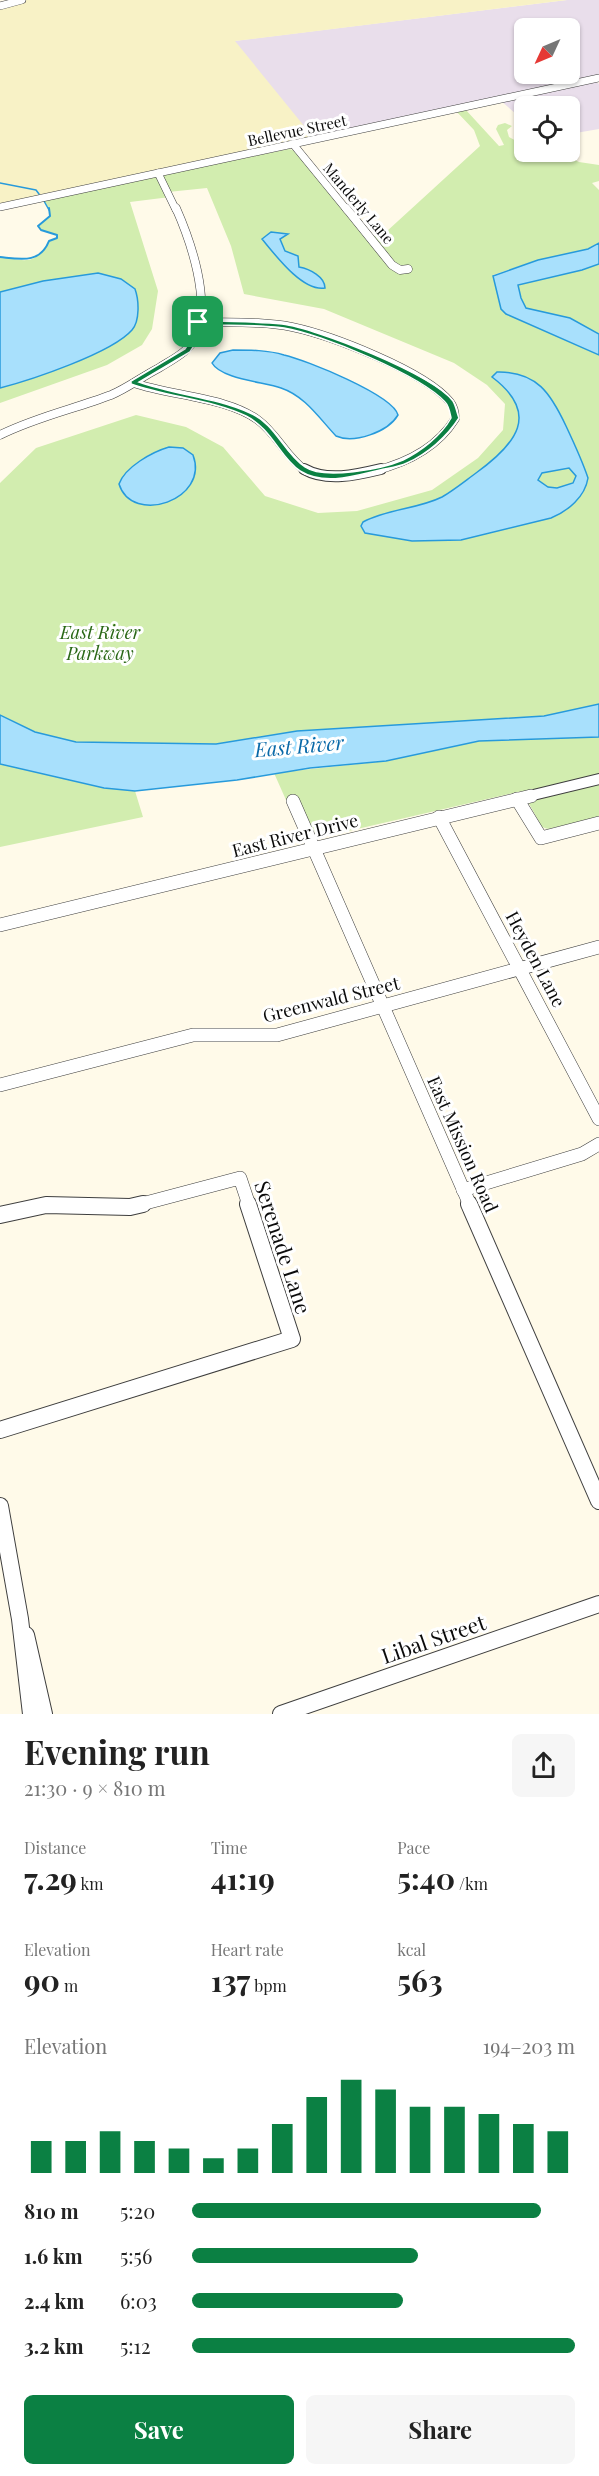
<!DOCTYPE html>
<html lang="en">
<head>
<meta charset="utf-8">
<style>
	body { margin:0; font-family:"Playfair Display",serif; background:#f6f6f6; color:#222; height:100vh; display:flex; flex-direction:column; font-size:22px; white-space:nowrap }
	* { box-sizing:border-box; margin:0 }
	p { font-size:20px; color:#767676 }
	.icon { flex:none; width:33px; height:33px; fill:none; stroke:currentColor; stroke-width:2; stroke-linecap:round; stroke-linejoin:round }
	.map { position:relative; height:1714px; overflow:hidden }
	.details { display:flex; flex-direction:column; background:#fff; flex:1 }
	.details>* { flex:none }
	.needle { width:39px; rotate:226deg }
	.buttons { position:absolute; left:514px; top:18px; display:grid; gap:12px }
	.buttons a { display:grid; place-items:center; width:66px; height:66px; border-radius:9px; background:#fff; box-shadow:0 2px 4px #0004; font-size:30px }
	.pin { position:absolute; display:grid; place-items:center; width:51px; height:51px; color:#fff; margin:-26px; border-radius:12px; box-shadow:0 3px 9px #0006 }
	.round { display:grid; place-items:center; flex:none; width:63px; height:63px; border-radius:9px; background:#f6f6f6 }
	.headline { display:flex; align-items:center; justify-content:space-between; height:102px; padding:0 24px }
	h1 { font-size:33px; font-weight:700; line-height:45px }
	.metrics { display:grid; grid-template-columns:repeat(3,1fr); gap:9px; height:102px; padding:6px 24px }
	.metrics div { display:grid; align-content:center }
	.metrics b { font-size:30px; font-weight:700 }
	.metrics small { font-size:16px; font-weight:400 }
	.metrics p { font-size:16px }
	.chart { height:168px; padding:12px 24px }
	.chart p { display:flex; justify-content:space-between }
	.chart svg { width:100%; height:108px; margin-top:6px; stroke:#0b8043; stroke-width:6 }
	.button { display:flex; gap:12px; margin-top:auto; padding:12px 24px }
	.button a { flex:1; height:69px; border-radius:9px; background:#0b8043; color:#fff; font-size:24px; font-weight:700; line-height:69px; text-align:center }
	.button a+a { background:#f6f6f6; color:#222 }
	ul { padding:0 24px; list-style:none; font-size:20px }
	li { display:grid; grid-template-columns:96px 72px 1fr; align-items:center; height:45px }
	li i { height:15px; border-radius:8px; background:#0b8043 }
	.map>svg:first-child { display:block }
	.industrial { fill:#e9deeb; fill-rule:evenodd }
	.farmland { fill:#f8f2c6 }
	.green { fill:#d2edaf }
	.water { fill:#a8e0fc; stroke:#279adb; stroke-width:1.5; fill-rule:evenodd }
	.lines { fill:none; stroke-linecap:round; stroke-linejoin:round }
	.stream-far1 { stroke:#279adb; stroke-width:1.5 }
	.stream { stroke:#279adb; stroke-width:2 }
	.minor-far4-casing { stroke:#3e3e3e; stroke-width:8 }
	.minor-far3-casing { stroke:#3e3e3e; stroke-width:9 }
	.minor-far2-casing { stroke:#3e3e3e; stroke-width:12 }
	.minor-far1-casing { stroke:#3e3e3e; stroke-width:14 }
	.minor-casing { stroke:#3e3e3e; stroke-width:18 }
	.minor-far4 { stroke:#fff; stroke-width:7 }
	.minor-far3 { stroke:#fff; stroke-width:8 }
	.minor-far2 { stroke:#fff; stroke-width:10 }
	.minor-far1 { stroke:#fff; stroke-width:13 }
	.minor { stroke:#fff; stroke-width:16 }
	.route { fill:#0b8043; stroke:#fff; stroke-width:1.5; fill-rule:evenodd }
	.labels { text-anchor:middle; dominant-baseline:central; stroke-width:6; stroke-linejoin:round; paint-order:stroke }
	.far-street-label { font-size:15px; fill:#0b0b0b; stroke:#fff }
	.park-label { font-size:18px; font-style:italic; fill:#2a6816; stroke:#fff }
	.street-label { font-size:18px; fill:#0b0b0b; stroke:#fff }
	.water-label { font-size:20px; font-style:italic; fill:#0969a8; stroke:#fff }
	.near-street-label { font-size:21px; fill:#0b0b0b; stroke:#fff }
</style>
</head>
<body>
<div class="map">
<svg width="599" height="1714" viewBox="0 0 599 1714">
	<rect width="100%" height="100%" fill="#fffae9"/>
	<path class="industrial" d="M 567,0 L 599,0 L 599,78 L 594,79 L 599,84 L 599,129 L 570,134 L 570,106 L 525,106 L 525,122 L 499,99 L 314,140 L 234,41 ZM 525,28 L 570,28 L 570,74 L 525,74 Z"/>
	<path class="farmland" d="M 25,0 L 567,0 L 235,41 L 313,137 L 0,204 L 0,7 Z"/>
	<g class="green">
		<path d="M 465,109 L 499,146 L 504,145 L 496,129 L 498,125 L 505,123 L 512,126 L 507,130 L 509,137 L 518,142 L 525,141 L 525,152 L 558,152 L 579,162 L 599,165 L 599,181 L 592,183 L 599,190 L 599,243 L 588,249 L 538,260 L 493,275 L 518,284 L 582,270 L 599,264 L 599,334 L 570,318 L 526,308 L 506,314 L 599,355 L 599,704 L 544,716 L 297,731 L 216,744 L 76,742 L 35,732 L 0,715 L 0,483 L 36,448 L 136,415 L 186,427 L 223,447 L 265,496 L 318,513 L 357,511 L 432,490 L 478,458 L 503,430 L 505,404 L 487,385 L 454,363 L 324,309 L 244,294 L 231,246 L 207,188 L 168,192 L 170,197 L 130,202 L 158,291 L 152,329 L 142,345 L 107,365 L 0,403 L 0,257 C 15,258 31,266 41,252 C 44,247 48,248 49,241 L 57,238 L 56,235 L 41,230 L 38,226 L 50,216 L 49,208 L 42,199 L 289,149 L 295,151 L 366,239 L 386,232 L 480,146 L 474,130 L 456,111 Z"/>
		<path d="M 599,737 L 599,817 L 548,829 L 542,827 L 522,791 L 318,838 L 297,798 L 286,800 L 274,773 L 386,761 L 479,741 Z"/>
		<path d="M 0,764 L 104,788 L 135,791 L 143,817 L 0,847 Z"/>
	</g>
	<g class="water">
		<path d="M 271,232 L 288,234 L 280,239 L 285,251 L 298,256 L 299,267 C 310,269 325,277 325,288 C 303,292 276,256 262,239 Z"/>
		<path d="M 599,243 L 599,264 L 582,270 L 518,285 L 521,298 L 526,308 L 570,318 L 599,334 L 599,355 L 506,314 L 501,309 L 493,276 L 538,260 L 588,249 Z"/>
		<path d="M 98,273 L 121,279 L 135,289 C 139,300 140,321 132,330 C 112,353 31,380 0,388 L 0,292 L 43,281 Z"/>
		<path d="M 233,350 C 250,350 268,350 284,355 C 306,360 393,395 398,415 C 388,432 354,444 336,436 C 319,418 305,396 281,388 C 264,382 221,379 212,363 L 220,353 Z"/>
		<path d="M 497,372 C 537,371 551,394 566,426 C 574,443 582,460 588,478 C 585,497 568,511 551,518 L 461,540 L 412,541 L 365,533 L 361,526 L 363,522 C 387,509 418,509 442,497 C 454,490 465,481 476,473 C 516,444 541,414 492,377 ZM 569,468 L 576,476 L 573,483 L 557,488 L 548,487 L 538,480 L 542,473 Z"/>
		<path d="M 169,447 L 183,448 L 193,455 C 210,500 132,526 119,484 C 125,467 152,452 169,447 Z"/>
		<path d="M 599,704 L 599,737 L 479,741 L 386,761 L 310,768 L 237,780 L 135,791 L 104,788 L 0,764 L 0,715 L 35,732 L 76,742 L 216,744 L 297,731 L 544,716 Z"/>
	</g>
	<g class="lines">
		<g class="stream-far1">
			<path d="M 0,183 L 36,190 L 39,194"/>
			<path d="M 44,201 L 49,210"/>
		</g>
		<path class="stream" d="M 0,257 C 20,259 40,264 49,241 L 57,238 L 57,235 L 41,230 L 38,226 L 50,216 L 49,208"/>
		<defs>
			<g id="minor-far4">
				<path d="M 0,6 L 22,0"/>
				<path d="M 293,144 L 347,210"/>
				<path d="M 158,173 L 176,210"/>
				<path d="M 0,207 L 599,78"/>
			</g>
			<g id="minor-far3">
				<path d="M 346,208 L 392,265 L 400,270 L 408,269"/>
				<path d="M 199,322 C 230,323 261,321 292,327 C 330,335 425,371 450,402 C 454,407 455,413 455,419 C 437,448 406,463 374,471"/>
				<path d="M 134,383 C 171,396 227,397 258,420 C 277,434 286,457 306,471"/>
				<path d="M 0,435 C 36,417 74,409 111,395 C 128,388 143,376 159,368 C 173,359 189,352 196,336 C 211,300 191,242 176,208"/>
			</g>
			<g id="minor-far2">
				<path d="M 304,469 C 327,482 356,475 381,469"/>
				<path d="M 525,797 L 599,779"/>
			</g>
			<g id="minor-far1">
				<path d="M 517,799 L 541,838 L 599,823"/>
				<path d="M 293,801 L 470,1205"/>
				<path d="M 439,817 L 599,1119"/>
				<path d="M 0,925 L 531,796"/>
				<path d="M 0,1085 L 193,1035 L 277,1035 L 599,947"/>
				<path d="M 463,1190 L 582,1154 L 599,1144"/>
				<path d="M 138,1205 L 240,1178 L 249,1205"/>
			</g>
			<g id="minor">
				<path d="M 469,1204 L 599,1501"/>
				<path d="M 0,1215 L 46,1205 L 130,1207 L 143,1204"/>
				<path d="M 0,1430 L 292,1339 L 248,1204"/>
				<path d="M 0,1506 L 20,1619 L 31,1714"/>
				<path d="M 26,1635 L 44,1714"/>
				<path d="M 281,1714 L 599,1604"/>
			</g>
		</defs>
		<use href="#minor-far4" class="minor-far4-casing"/>
		<use href="#minor-far3" class="minor-far3-casing"/>
		<use href="#minor-far2" class="minor-far2-casing"/>
		<use href="#minor-far1" class="minor-far1-casing"/>
		<use href="#minor" class="minor-casing"/>
		<use href="#minor-far4" class="minor-far4"/>
		<use href="#minor-far3" class="minor-far3"/>
		<use href="#minor-far2" class="minor-far2"/>
		<use href="#minor-far1" class="minor-far1"/>
		<use href="#minor" class="minor"/>
	</g>
	<path class="route" d="M 198,320 C 226,322 254,321 282,324 C 316,328 432,374 453,401 C 456,406 457,413 459,418 C 447,437 427,454 407,463 C 399,467 389,468 380,470 C 355,476 324,486 300,471 C 280,458 272,429 246,416 C 213,400 168,397 131,384 L 131,381 L 185,349 L 192,338 L 195,322 ZM 201,325 C 228,326 257,324 284,328 C 321,334 420,375 445,402 C 449,406 450,413 451,418 C 441,436 421,451 403,460 C 382,469 324,480 305,467 C 283,452 276,424 250,413 C 215,397 175,395 139,382 L 190,352 L 199,338 Z"/>
	<g class="labels">
		<g class="far-street-label">
			<text transform="translate(297 130) rotate(-12)">Bellevue Street</text>
			<text transform="translate(359 203) rotate(50)">Manderly Lane</text>
		</g>
		<g class="park-label">
			<text x="100" y="632">East River<tspan x="100" dy="21">Parkway</tspan></text>
		</g>
		<g class="street-label">
			<text transform="translate(295 835) rotate(-14)">East River Drive</text>
			<text transform="translate(536 959) rotate(62)">Heyden Lane</text>
			<text transform="translate(331 999) rotate(-14)">Greenwald Street</text>
			<text transform="translate(463 1144) rotate(66)">East Mission Road</text>
		</g>
		<g class="water-label">
			<text transform="translate(299 745) rotate(-5)">East River</text>
		</g>
		<g class="near-street-label">
			<text transform="translate(284 1247) rotate(72)">Serenade Lane</text>
			<text transform="translate(433 1638) rotate(-19)">Libal Street</text>
		</g>
	</g>
</svg>
<div class="buttons">
<a><svg class="needle" viewBox="-14 -14 28 28"><path d="M0-13l5 13h-10z" fill="#e53935"/><path d="M0 13l5-13h-10z" fill="#767676"/></svg></a>
<a><svg class="icon" aria-label="locate" viewBox="0 0 24 24"><circle cx="12" cy="12" r="6"/><path d="M12 2v4M12 18v4M2 12h4M18 12h4"/></svg></a>
</div>
<div class="pin" style="left:198px;top:322px;background:#1e9e55"><svg class="icon" aria-label="arrive" viewBox="0 0 24 24"><path d="M6 21V4h12l-3 4 3 4H6"/></svg></div>
</div>
<section class="details">
<div class="headline"><div><h1>Evening run</h1><p>21:30 · 9 × 810 m</p></div><a class="round"><svg class="icon" aria-label="share" viewBox="0 0 24 24"><path d="M12 15V3M7 8l5-5 5 5M5 13v7h14v-7"/></svg></a></div>
<div class="metrics">
<div><p>Distance</p><b>7.29<small> km</small></b></div>
<div><p>Time</p><b>41:19</b></div>
<div><p>Pace</p><b>5:40<small> /km</small></b></div>
</div>
<div class="metrics">
<div><p>Elevation</p><b>90<small> m</small></b></div>
<div><p>Heart rate</p><b>137<small> bpm</small></b></div>
<div><p>kcal</p><b>563</b></div>
</div>
<div class="chart"><p><span>Elevation</span>194–203 m</p>
<svg viewBox="0 0 160 44" preserveAspectRatio="none"><path d="M5 44V31M15 44V31M25 44V27M35 44V31M45 44V34M55 44V38M65 44V34M75 44V24M85 44V13M95 44V6M105 44V10M115 44V17M125 44V17M135 44V20M145 44V24M155 44V27"/></svg>
</div>
<ul>
<li><b>810 m</b>5:20<i style="width:91%"></i></li>
<li><b>1.6 km</b>5:56<i style="width:59%"></i></li>
<li><b>2.4 km</b>6:03<i style="width:55%"></i></li>
<li><b>3.2 km</b>5:12<i style="width:100%"></i></li>
</ul>
<div class="button"><a>Save</a><a>Share</a></div>
</section>
</body>
</html>
